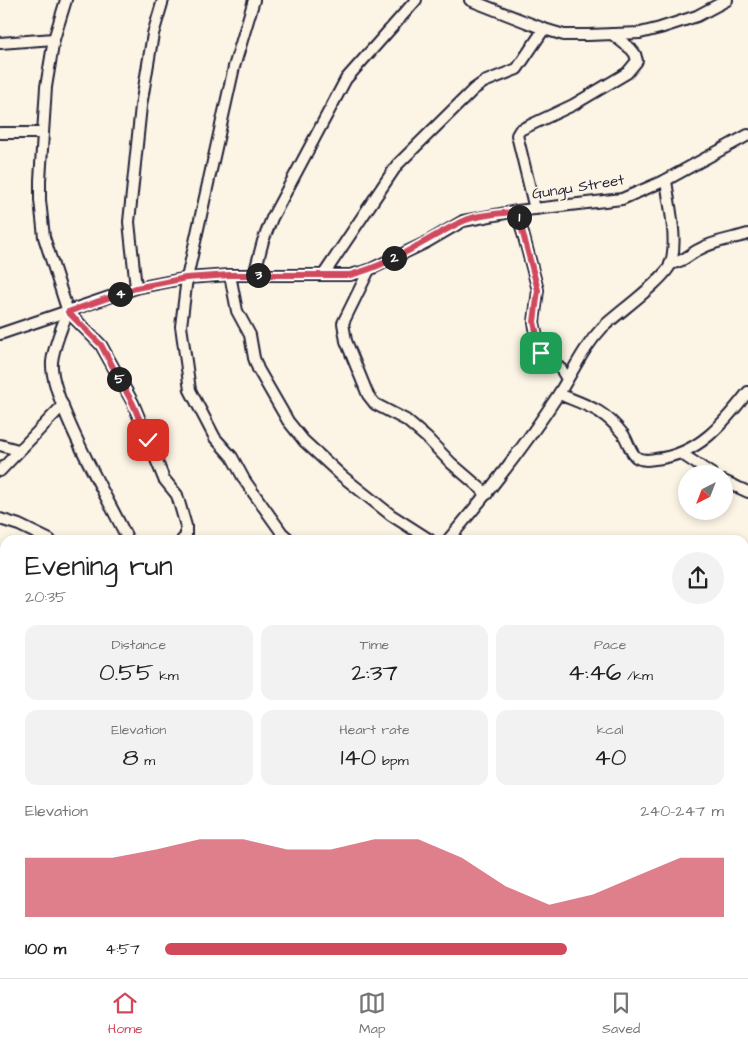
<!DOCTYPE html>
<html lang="en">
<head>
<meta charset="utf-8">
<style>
	body { margin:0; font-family:"Architects Daughter",sans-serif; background:#f2f2f2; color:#222; height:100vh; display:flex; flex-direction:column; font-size:19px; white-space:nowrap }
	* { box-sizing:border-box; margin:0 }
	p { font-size:16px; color:#767676 }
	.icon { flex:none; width:28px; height:28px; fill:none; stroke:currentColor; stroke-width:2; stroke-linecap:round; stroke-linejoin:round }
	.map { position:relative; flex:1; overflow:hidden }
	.details { position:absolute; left:0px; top:535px; width:749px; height:444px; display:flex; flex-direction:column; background:#fff; border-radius:15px 15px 0 0; box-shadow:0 2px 8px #0003 }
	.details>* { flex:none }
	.needle { width:32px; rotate:222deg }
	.tools { position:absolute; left:678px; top:465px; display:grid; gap:10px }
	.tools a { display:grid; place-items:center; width:55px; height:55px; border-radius:50%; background:#fff; box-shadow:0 2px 8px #0003; font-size:25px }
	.pin { position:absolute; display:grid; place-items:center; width:42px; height:42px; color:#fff; margin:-21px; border-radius:10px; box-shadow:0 2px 8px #0006 }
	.km { position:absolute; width:25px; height:25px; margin:-12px; border-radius:50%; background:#222; color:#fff; font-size:14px; line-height:25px; text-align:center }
	.round { display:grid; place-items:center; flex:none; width:52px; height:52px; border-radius:26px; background:#f2f2f2 }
	.head { display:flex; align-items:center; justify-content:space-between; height:85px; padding:0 25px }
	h1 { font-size:28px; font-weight:600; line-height:38px }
	.stats { display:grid; grid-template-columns:repeat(3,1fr); gap:8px; height:85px; padding:5px 25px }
	.stats div { display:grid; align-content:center; border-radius:12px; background:#f2f2f2; text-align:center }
	.stats b { font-size:25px; font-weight:600 }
	.stats small { font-size:14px; font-weight:400 }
	.stats p { font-size:14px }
	.chart { height:140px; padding:10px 25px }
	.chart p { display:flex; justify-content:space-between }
	.chart svg { width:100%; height:90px; margin-top:5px; fill:#d1495b; opacity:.7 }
	ul { padding:0 25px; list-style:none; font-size:16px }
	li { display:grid; grid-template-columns:80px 60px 1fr; align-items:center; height:38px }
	li i { height:12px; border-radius:6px; background:#d1495b }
	.dock { display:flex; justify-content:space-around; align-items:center; height:70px; border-top:1px solid #e0e0e0; background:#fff; font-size:14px; color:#767676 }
	.dock a { display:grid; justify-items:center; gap:2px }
	.dock .active { color:#d1495b }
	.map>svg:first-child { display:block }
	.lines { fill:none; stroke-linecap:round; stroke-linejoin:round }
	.minor-casing { stroke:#22223b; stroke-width:14 }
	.minor { stroke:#fcf5e5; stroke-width:10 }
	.route-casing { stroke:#fff; stroke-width:10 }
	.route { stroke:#d1495b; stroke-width:6 }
	.labels { text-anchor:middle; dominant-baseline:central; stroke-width:4; stroke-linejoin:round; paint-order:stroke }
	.street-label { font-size:15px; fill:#22223b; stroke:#fcf5e5 }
</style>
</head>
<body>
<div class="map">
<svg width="748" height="978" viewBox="0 0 748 978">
	<rect width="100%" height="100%" fill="#fcf5e5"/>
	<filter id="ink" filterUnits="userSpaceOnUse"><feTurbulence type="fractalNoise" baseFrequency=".02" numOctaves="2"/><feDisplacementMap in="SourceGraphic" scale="10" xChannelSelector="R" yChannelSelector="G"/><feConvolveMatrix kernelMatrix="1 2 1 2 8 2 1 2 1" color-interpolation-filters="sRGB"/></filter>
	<g filter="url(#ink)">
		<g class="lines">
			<defs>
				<g id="minor">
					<path d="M 66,0 L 54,39 L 46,87 L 40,180 L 40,200 L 44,237 L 68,312 L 101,345 L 133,403 L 164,479 L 177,495 L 186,526 L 186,536 L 182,540"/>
					<path d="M 254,0 L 234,67 L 187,278 L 181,326 L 190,390 L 215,438 L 232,457 L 245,481 L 282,533 L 290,540"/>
					<path d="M 470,0 L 544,29 L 564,35 L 588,35 L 640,33 L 660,28 L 697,16 L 727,0"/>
					<path d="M 0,43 L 54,39"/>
					<path d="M 0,133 L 43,133"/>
					<path d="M 535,209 L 517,135 L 520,130 L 573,105 L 627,73 L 637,61 L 635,54 L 631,49 L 612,34"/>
					<path d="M 517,211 L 538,290 L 534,322 L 539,350 L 561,369 L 567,379"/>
					<path d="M 670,264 C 685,261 687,256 698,250 C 713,241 732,239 748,234"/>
					<path d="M 369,270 L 343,323 L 346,341 L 368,395 L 375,404 L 406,420 L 427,438 L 451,463 L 487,494"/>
					<path d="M 324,274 L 397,165 L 474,89 L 484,82 L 517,69 L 544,29"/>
					<path d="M 230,275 L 237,311 L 250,335 L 254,358 L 258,369 L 288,421 L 304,441 L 342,476 L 391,515 L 430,540"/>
					<path d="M 254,275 L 263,241 L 272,218 L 346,79 L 416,0"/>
					<path d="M 136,288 L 129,222 L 141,106 L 153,34 L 163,0"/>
					<path d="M 68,312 C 63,323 53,350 52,362 C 49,398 111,504 128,540"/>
					<path d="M 0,334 L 136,288 L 187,278 L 230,275 L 350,275 L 369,270 L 427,242 L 463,221 L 517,211 L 622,199 L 666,180 L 748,135"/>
					<path d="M 559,394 C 588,406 603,409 623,434 C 628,441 630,452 636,457 C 642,461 648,460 655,459 C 698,455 723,424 748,392"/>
					<path d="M 0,445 L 18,450"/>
					<path d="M 682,454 L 712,474"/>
					<path d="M 0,471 L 63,405"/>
					<path d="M 724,481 L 748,492"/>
					<path d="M 0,519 L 19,525 L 50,540"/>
					<path d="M 448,540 C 487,494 525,446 558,395 C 573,372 583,348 602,328 C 616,314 666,279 671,263 C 678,238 669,205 666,180"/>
					<path d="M 0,612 L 5,613"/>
					<path d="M 744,625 L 748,626"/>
					<path d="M 0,687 L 5,689"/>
					<path d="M 744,691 L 748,693"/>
					<path d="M 0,776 L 5,778"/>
					<path d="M 0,891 L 5,892"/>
					<path d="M 744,925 L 748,927"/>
					<path d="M 744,948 L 748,942"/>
					<path d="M 290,974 L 302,978"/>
					<path d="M 616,974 L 625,978"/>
					<path d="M 147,978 L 149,974"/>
					<path d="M 730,978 L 732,974"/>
				</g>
			</defs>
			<use href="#minor" class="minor-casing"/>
			<use href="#minor" class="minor"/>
		</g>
	</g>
	<g class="lines" filter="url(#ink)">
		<defs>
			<path id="route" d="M 148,440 L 133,404 L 101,345 L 68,312 L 136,288 L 186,278 L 230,275 L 350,275 C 391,265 424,240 461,222 C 477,214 500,214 517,211 L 538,290 L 534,322 L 541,353"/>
		</defs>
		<use href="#route" class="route-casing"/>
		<use href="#route" class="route"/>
	</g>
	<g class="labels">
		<g class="street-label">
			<text transform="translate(578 187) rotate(-9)">Gungu Street</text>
		</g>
	</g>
</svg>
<div class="tools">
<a><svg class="needle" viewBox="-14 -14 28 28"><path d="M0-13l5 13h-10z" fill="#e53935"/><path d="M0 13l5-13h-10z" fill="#767676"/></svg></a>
</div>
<div class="pin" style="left:541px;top:353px;background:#1e9e55"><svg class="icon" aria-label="arrive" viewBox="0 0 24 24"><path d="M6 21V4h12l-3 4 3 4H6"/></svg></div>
<div class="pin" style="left:148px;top:440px;background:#d93025"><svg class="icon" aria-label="check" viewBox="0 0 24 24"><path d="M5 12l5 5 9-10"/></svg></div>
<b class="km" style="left:519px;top:217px">1</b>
<b class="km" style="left:394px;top:258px">2</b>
<b class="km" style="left:258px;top:275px">3</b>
<b class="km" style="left:120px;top:294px">4</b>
<b class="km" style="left:119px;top:379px">5</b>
<section class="details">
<div class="head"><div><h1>Evening run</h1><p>20:35</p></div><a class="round"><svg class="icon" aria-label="share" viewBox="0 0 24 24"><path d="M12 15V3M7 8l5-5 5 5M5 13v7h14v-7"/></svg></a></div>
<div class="stats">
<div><p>Distance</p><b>0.55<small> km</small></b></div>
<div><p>Time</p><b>2:37</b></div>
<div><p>Pace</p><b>4:46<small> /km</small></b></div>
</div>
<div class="stats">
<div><p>Elevation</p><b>8<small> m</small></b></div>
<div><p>Heart rate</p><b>140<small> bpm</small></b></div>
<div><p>kcal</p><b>40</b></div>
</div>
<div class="chart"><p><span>Elevation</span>240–247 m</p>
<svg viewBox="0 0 160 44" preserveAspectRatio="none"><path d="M0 44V15L10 15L20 15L30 11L40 6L50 6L60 11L70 11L80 6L90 6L100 15L110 29L120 38L130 33L140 24L150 15L160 15V44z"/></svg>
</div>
<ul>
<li><b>100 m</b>4:57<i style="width:72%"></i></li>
</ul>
</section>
</div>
<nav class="dock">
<a class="active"><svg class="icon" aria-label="home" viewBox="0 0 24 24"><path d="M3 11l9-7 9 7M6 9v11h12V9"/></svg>Home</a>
<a><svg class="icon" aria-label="map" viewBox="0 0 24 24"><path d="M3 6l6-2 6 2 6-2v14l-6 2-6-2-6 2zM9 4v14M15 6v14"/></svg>Map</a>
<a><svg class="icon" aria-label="saved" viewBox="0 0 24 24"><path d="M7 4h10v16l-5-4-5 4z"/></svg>Saved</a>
</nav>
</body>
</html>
